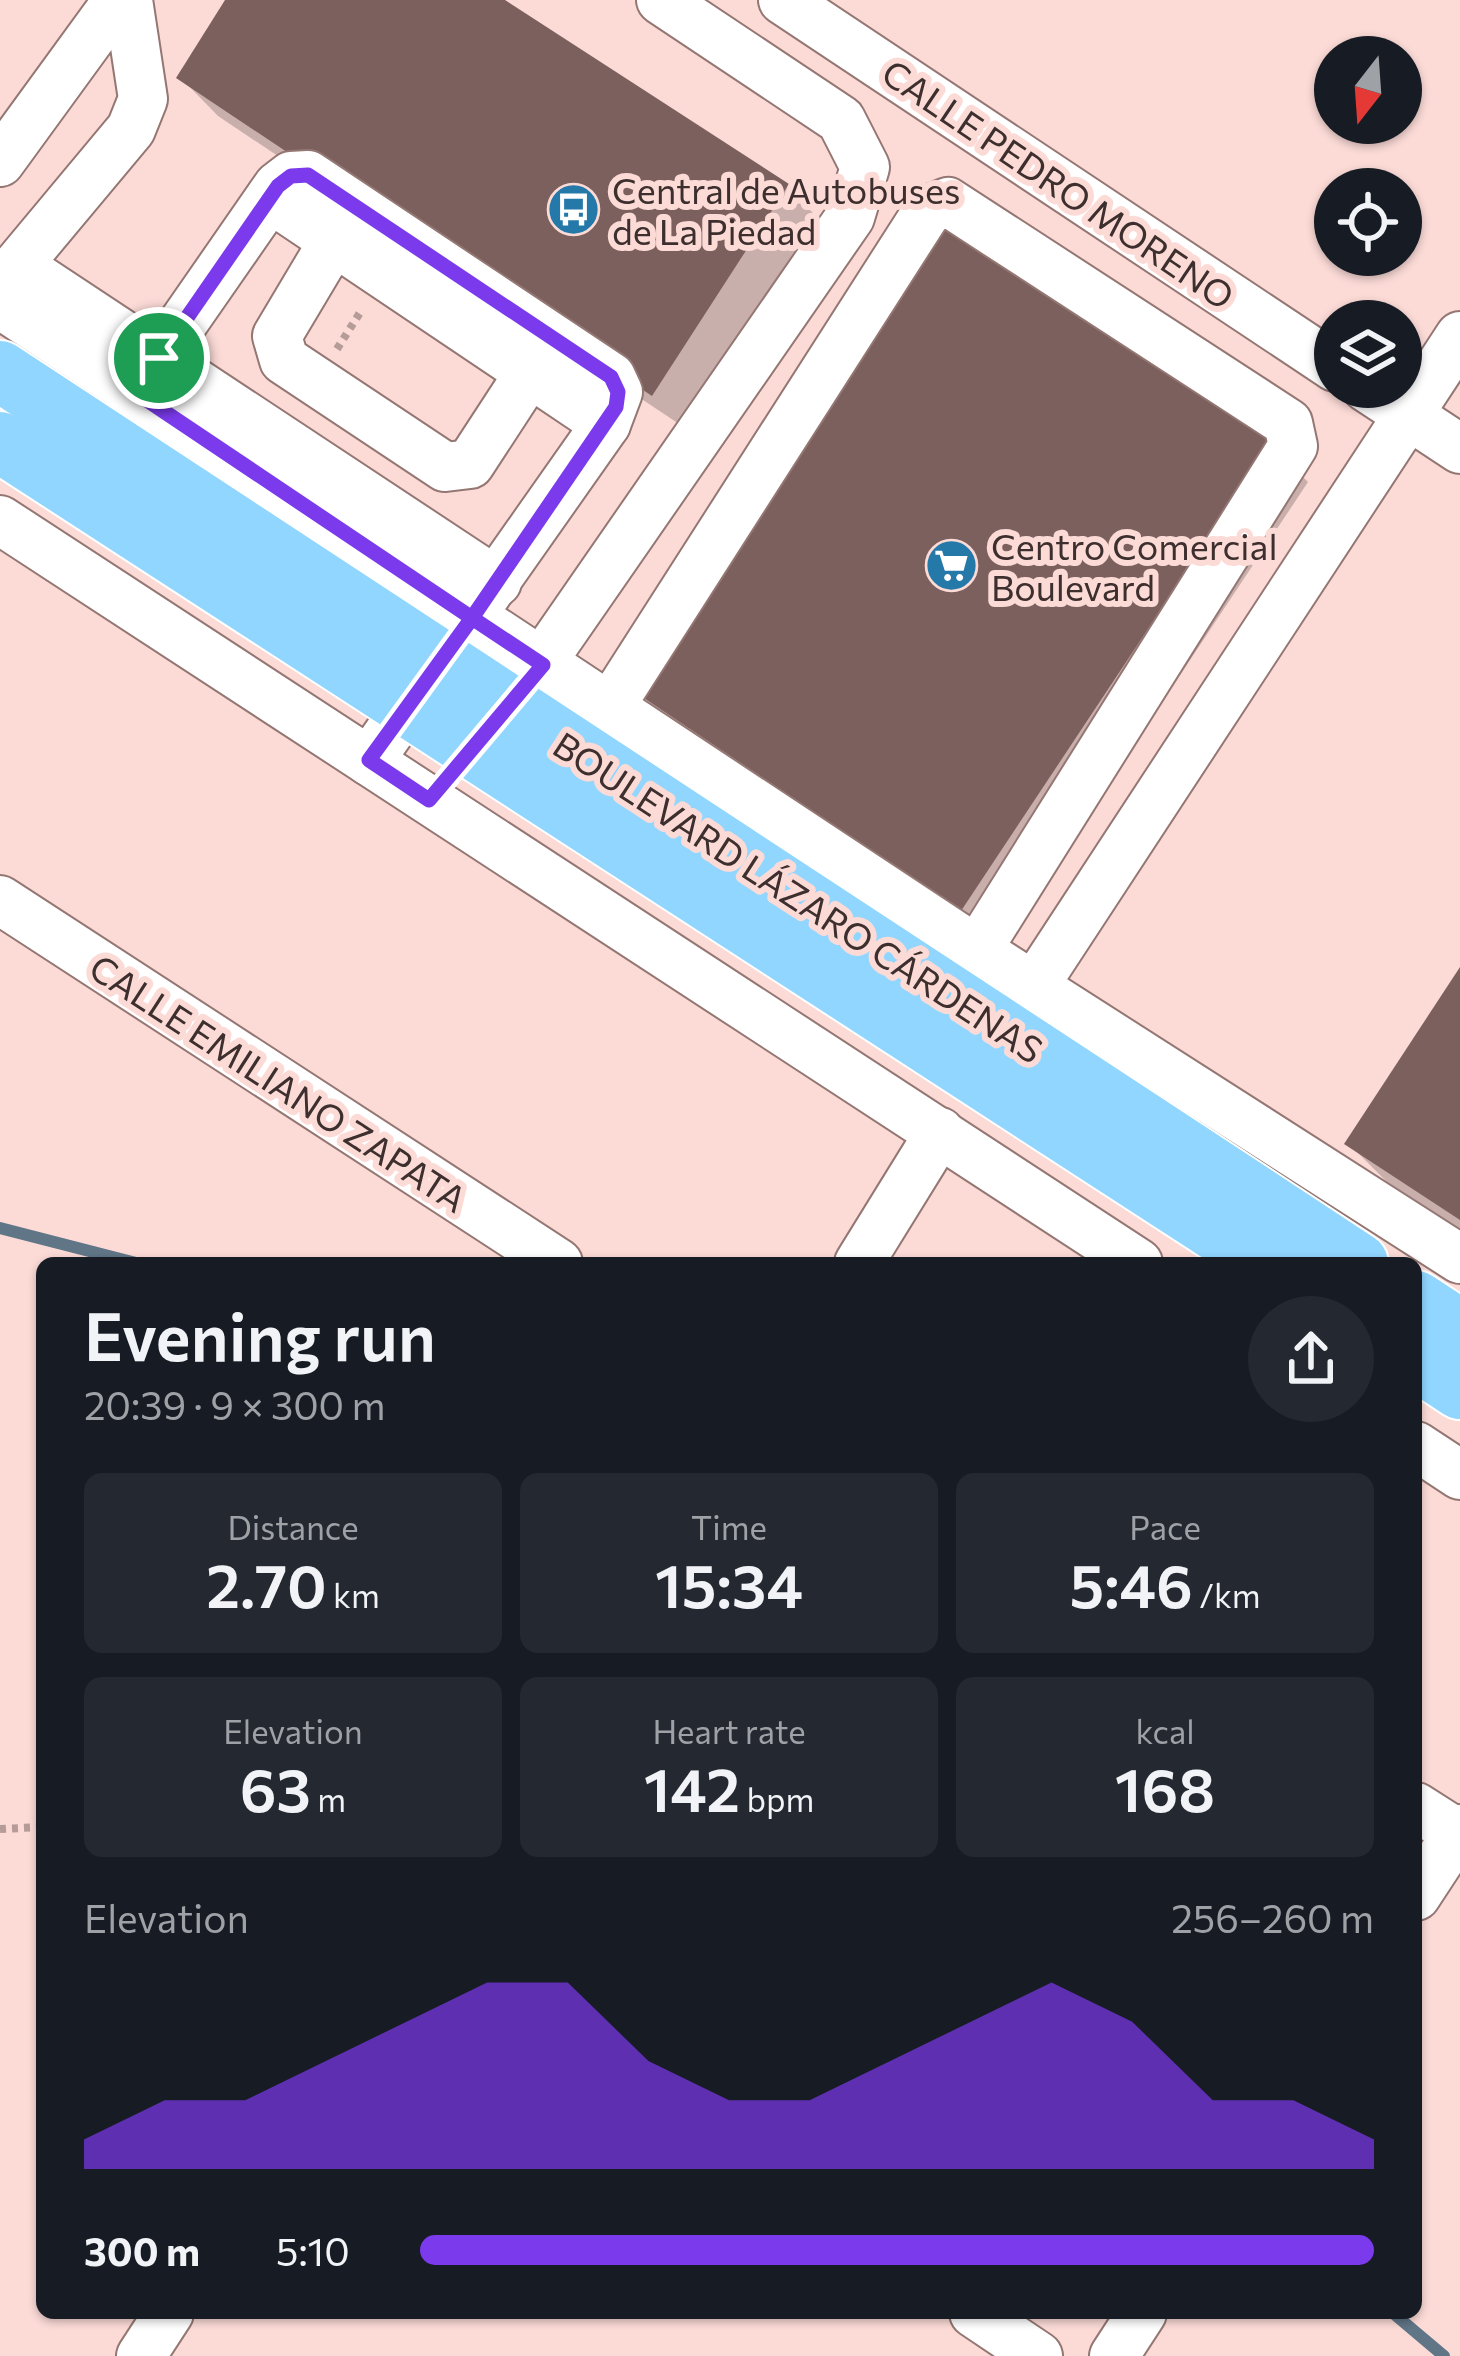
<!DOCTYPE html>
<html lang="en">
<head>
<meta charset="utf-8">
<style>
	body { margin:0; font-family:Commissioner,sans-serif; background:#242831; color:#f1f3f6; height:100vh; display:flex; flex-direction:column; font-size:45px; white-space:nowrap }
	* { box-sizing:border-box; margin:0 }
	p { font-size:39px; color:#9ea1a6 }
	.icon { flex:none; width:66px; height:66px; fill:none; stroke:currentColor; stroke-width:2; stroke-linecap:round; stroke-linejoin:round }
	.map { position:relative; flex:1; overflow:hidden }
	.drawer { position:absolute; left:36px; top:1257px; width:1386px; height:1062px; display:flex; flex-direction:column; background:#171b24; border-radius:18px; box-shadow:0 3px 9px #0004 }
	.drawer>* { flex:none }
	.needle { width:78px; rotate:197deg }
	.buttons { position:absolute; left:1314px; top:36px; display:grid; gap:24px }
	.buttons a { display:grid; place-items:center; width:108px; height:108px; border-radius:50%; background:#171b24; box-shadow:0 3px 9px #0004; font-size:60px }
	.pin { position:absolute; display:grid; place-items:center; width:102px; height:102px; color:#fff; margin:-51px; border:6px solid #fff; border-radius:50%; box-shadow:0 3px 12px #0007 }
	.round { display:grid; place-items:center; flex:none; width:126px; height:126px; border-radius:63px; background:#242831 }
	.headline { display:flex; align-items:center; justify-content:space-between; height:204px; padding:0 48px }
	h1 { font-size:66px; font-weight:600; line-height:90px }
	.figures { display:grid; grid-template-columns:repeat(3,1fr); gap:18px; height:204px; padding:12px 48px }
	.figures div { display:grid; align-content:center; border-radius:18px; background:#242831; text-align:center }
	.figures b { font-size:60px; font-weight:600 }
	.figures small { font-size:33px; font-weight:400 }
	.figures p { font-size:33px }
	.chart { height:336px; padding:24px 48px }
	.chart p { display:flex; justify-content:space-between }
	.chart svg { width:100%; height:216px; margin-top:12px; fill:#7c3aed; opacity:.7 }
	ul { padding:0 48px; list-style:none; font-size:39px }
	li { display:grid; grid-template-columns:192px 144px 1fr; align-items:center; height:90px }
	li i { height:30px; border-radius:15px; background:#7c3aed }
	.map>svg:first-child { display:block }
	.shadow { fill:#0003 }
	.lines { fill:none; stroke-linecap:round; stroke-linejoin:round }
	.stream { stroke:#607586; stroke-width:12 }
	.building { fill:#7c605d }
	.minor-casing { stroke:#947773; stroke-width:52 }
	.major-casing { stroke:#fff; stroke-width:64 }
	.path { stroke:#b69c99; stroke-width:8; stroke-dasharray:6 6; stroke-linecap:butt }
	.minor { stroke:#fff; stroke-width:48 }
	.major { stroke:#91d6ff; stroke-width:60 }
	.route-casing { stroke:#fff; stroke-width:24 }
	.route { stroke:#7c3aed; stroke-width:15 }
	.labels { text-anchor:middle; dominant-baseline:central; stroke-width:12; stroke-linejoin:round; paint-order:stroke }
	.street-label { font-size:36px; fill:#3c2f2e; stroke:#fcdbd7 }
	.poi-label { font-size:36px; fill:#3c2f2e; stroke:#fcdbd7; text-anchor:start }
</style>
</head>
<body>
<div class="map">
<svg width="1460" height="2356" viewBox="0 0 1460 2356">
	<rect width="100%" height="100%" fill="#fcdbd7"/>
	<g class="shadow">
		<path d="M 228,0 L 500,0 L 787,187 L 825,225 L 691,432 L 218,116 L 180,77 Z"/>
		<path d="M 1270,444 L 1308,482 L 1000,947 L 674,728 L 636,690 Z"/>
		<path d="M 1460,973 L 1460,1230 L 1386,1181 L 1348,1143 Z"/>
	</g>
	<g class="lines">
		<g class="stream">
			<path d="M 0,1228 L 136,1263"/>
			<path d="M 1393,2313 L 1444,2356"/>
		</g>
	</g>
	<g class="building">
		<path d="M 225,0 L 505,0 L 789,184 L 652,396 L 176,78 Z"/>
		<path d="M 940,220 L 1272,442 L 961,911 L 632,690 Z"/>
		<path d="M 1460,967 L 1460,1220 L 1344,1144 Z"/>
	</g>
	<g class="lines">
		<defs>
			<g id="minor">
				<path d="M 783,0 L 1335,367"/>
				<path d="M 0,162 L 118,0"/>
				<path d="M 270,198 L 606,424"/>
				<path d="M 333,242 L 277,336 L 284,360 L 445,467 L 470,464 L 530,372"/>
				<path d="M 19,266 L 497,582"/>
				<path d="M 0,286 L 131,129 L 143,99 L 128,0"/>
				<path d="M 0,304 L 977,950 L 1460,1259"/>
				<path d="M 1366,387 L 1460,449"/>
				<path d="M 135,392 L 278,186 L 291,176 L 308,175 L 611,377 L 618,392 L 606,424 L 369,761"/>
				<path d="M 0,520 L 1138,1263"/>
				<path d="M 523,689 L 850,217 L 865,167 L 841,120 L 661,0"/>
				<path d="M 609,708 L 928,210 L 948,202 L 1288,423 L 1293,446 L 977,950"/>
				<path d="M 0,900 L 558,1263"/>
				<path d="M 1034,986 L 1460,336"/>
				<path d="M 859,1263 L 940,1132"/>
				<path d="M 1416,1446 L 1460,1475"/>
				<path d="M 1416,1807 L 1460,1835"/>
				<path d="M 1416,1896 L 1460,1829"/>
				<path d="M 974,2313 L 1038,2356"/>
				<path d="M 141,2356 L 169,2313"/>
				<path d="M 1114,2356 L 1142,2313"/>
			</g>
			<g id="major">
				<path d="M 0,371 L 1358,1263"/>
				<path d="M 0,442 L 1266,1263"/>
				<path d="M 1416,1301 L 1460,1330"/>
				<path d="M 1416,1360 L 1460,1389"/>
			</g>
		</defs>
		<use href="#minor" class="minor-casing"/>
		<use href="#major" class="major-casing"/>
		<g class="path">
			<path d="M 337,349 L 361,311"/>
			<path d="M 0,1829 L 42,1827"/>
		</g>
		<use href="#minor" class="minor"/>
		<use href="#major" class="major"/>
	</g>
	<g class="lines">
		<defs>
			<path id="route" d="M 159,358 L 135,392 L 472,618 L 369,760 L 429,800 L 543,665 L 472,618 L 616,407 L 618,392 L 611,377 L 308,175 L 291,176 L 278,186 L 159,358"/>
		</defs>
		<use href="#route" class="route-casing"/>
		<use href="#route" class="route"/>
	</g>
	<defs>
		<symbol id="bus-disc" viewBox="-11 -11 22 22"><circle r="9.5" fill="#2579a9" stroke="#fcdbd7"/><path d="M-5-6H5V4H4V6H2V4H-2V6H-4V4H-5ZM-3.5-4V0h7V-4ZM-3.5 1.2v1.5H-2V1.2ZM2 1.2v1.5H3.5V1.2Z" fill="#fff"/></symbol>
		<symbol id="supermarket-disc" viewBox="-11 -11 22 22"><circle r="9.5" fill="#2579a9" stroke="#fcdbd7"/><path d="M-6-5.5h2.5l.6 2H6L4.5 2H-2.5L-4.4-4H-6ZM-1.5 3.2a1.3 1.3 0 1 0 .1 0ZM3 3.2a1.3 1.3 0 1 0 .1 0Z" fill="#fff"/></symbol>
	</defs>
	<g fill-rule="evenodd">
		<use href="#bus-disc" x="544" y="180" width="59" height="59"/>
		<use href="#supermarket-disc" x="922" y="536" width="59" height="59"/>
	</g>
	<g class="labels">
		<g class="street-label">
			<text transform="translate(1059 183) rotate(34)">CALLE PEDRO MORENO</text>
			<text transform="translate(799 896) rotate(33)">BOULEVARD LÁZARO CÁRDENAS</text>
			<text transform="translate(279 1082) rotate(33)">CALLE EMILIANO ZAPATA</text>
		</g>
		<g class="poi-label">
			<text x="612" y="189">Central de Autobuses<tspan x="612" dy="41">de La Piedad</tspan></text>
			<text x="991" y="545">Centro Comercial<tspan x="991" dy="41">Boulevard</tspan></text>
		</g>
	</g>
</svg>
<div class="buttons">
<a><svg class="needle" viewBox="-14 -14 28 28"><path d="M0-13l5 13h-10z" fill="#e53935"/><path d="M0 13l5-13h-10z" fill="#9ea1a6"/></svg></a>
<a><svg class="icon" aria-label="locate" viewBox="0 0 24 24"><circle cx="12" cy="12" r="6"/><path d="M12 2v4M12 18v4M2 12h4M18 12h4"/></svg></a>
<a><svg class="icon" aria-label="layers" viewBox="0 0 24 24"><path d="M12 4l9 5-9 5-9-5zM3 14l9 5 9-5"/></svg></a>
</div>
<div class="pin" style="left:159px;top:358px;background:#1e9e55"><svg class="icon" aria-label="arrive" viewBox="0 0 24 24"><path d="M6 21V4h12l-3 4 3 4H6"/></svg></div>
<section class="drawer">
<div class="headline"><div><h1>Evening run</h1><p>20:39 · 9 × 300 m</p></div><a class="round"><svg class="icon" aria-label="share" viewBox="0 0 24 24"><path d="M12 15V3M7 8l5-5 5 5M5 13v7h14v-7"/></svg></a></div>
<div class="figures">
<div><p>Distance</p><b>2.70<small> km</small></b></div>
<div><p>Time</p><b>15:34</b></div>
<div><p>Pace</p><b>5:46<small> /km</small></b></div>
</div>
<div class="figures">
<div><p>Elevation</p><b>63<small> m</small></b></div>
<div><p>Heart rate</p><b>142<small> bpm</small></b></div>
<div><p>kcal</p><b>168</b></div>
</div>
<div class="chart"><p><span>Elevation</span>256–260 m</p>
<svg viewBox="0 0 160 44" preserveAspectRatio="none"><path d="M0 44V38L10 30L20 30L30 22L40 14L50 6L60 6L70 22L80 30L90 30L100 22L110 14L120 6L130 14L140 30L150 30L160 38V44z"/></svg>
</div>
<ul>
<li><b>300 m</b>5:10<i style="width:100%"></i></li>
</ul>
</section>
</div>
</body>
</html>
